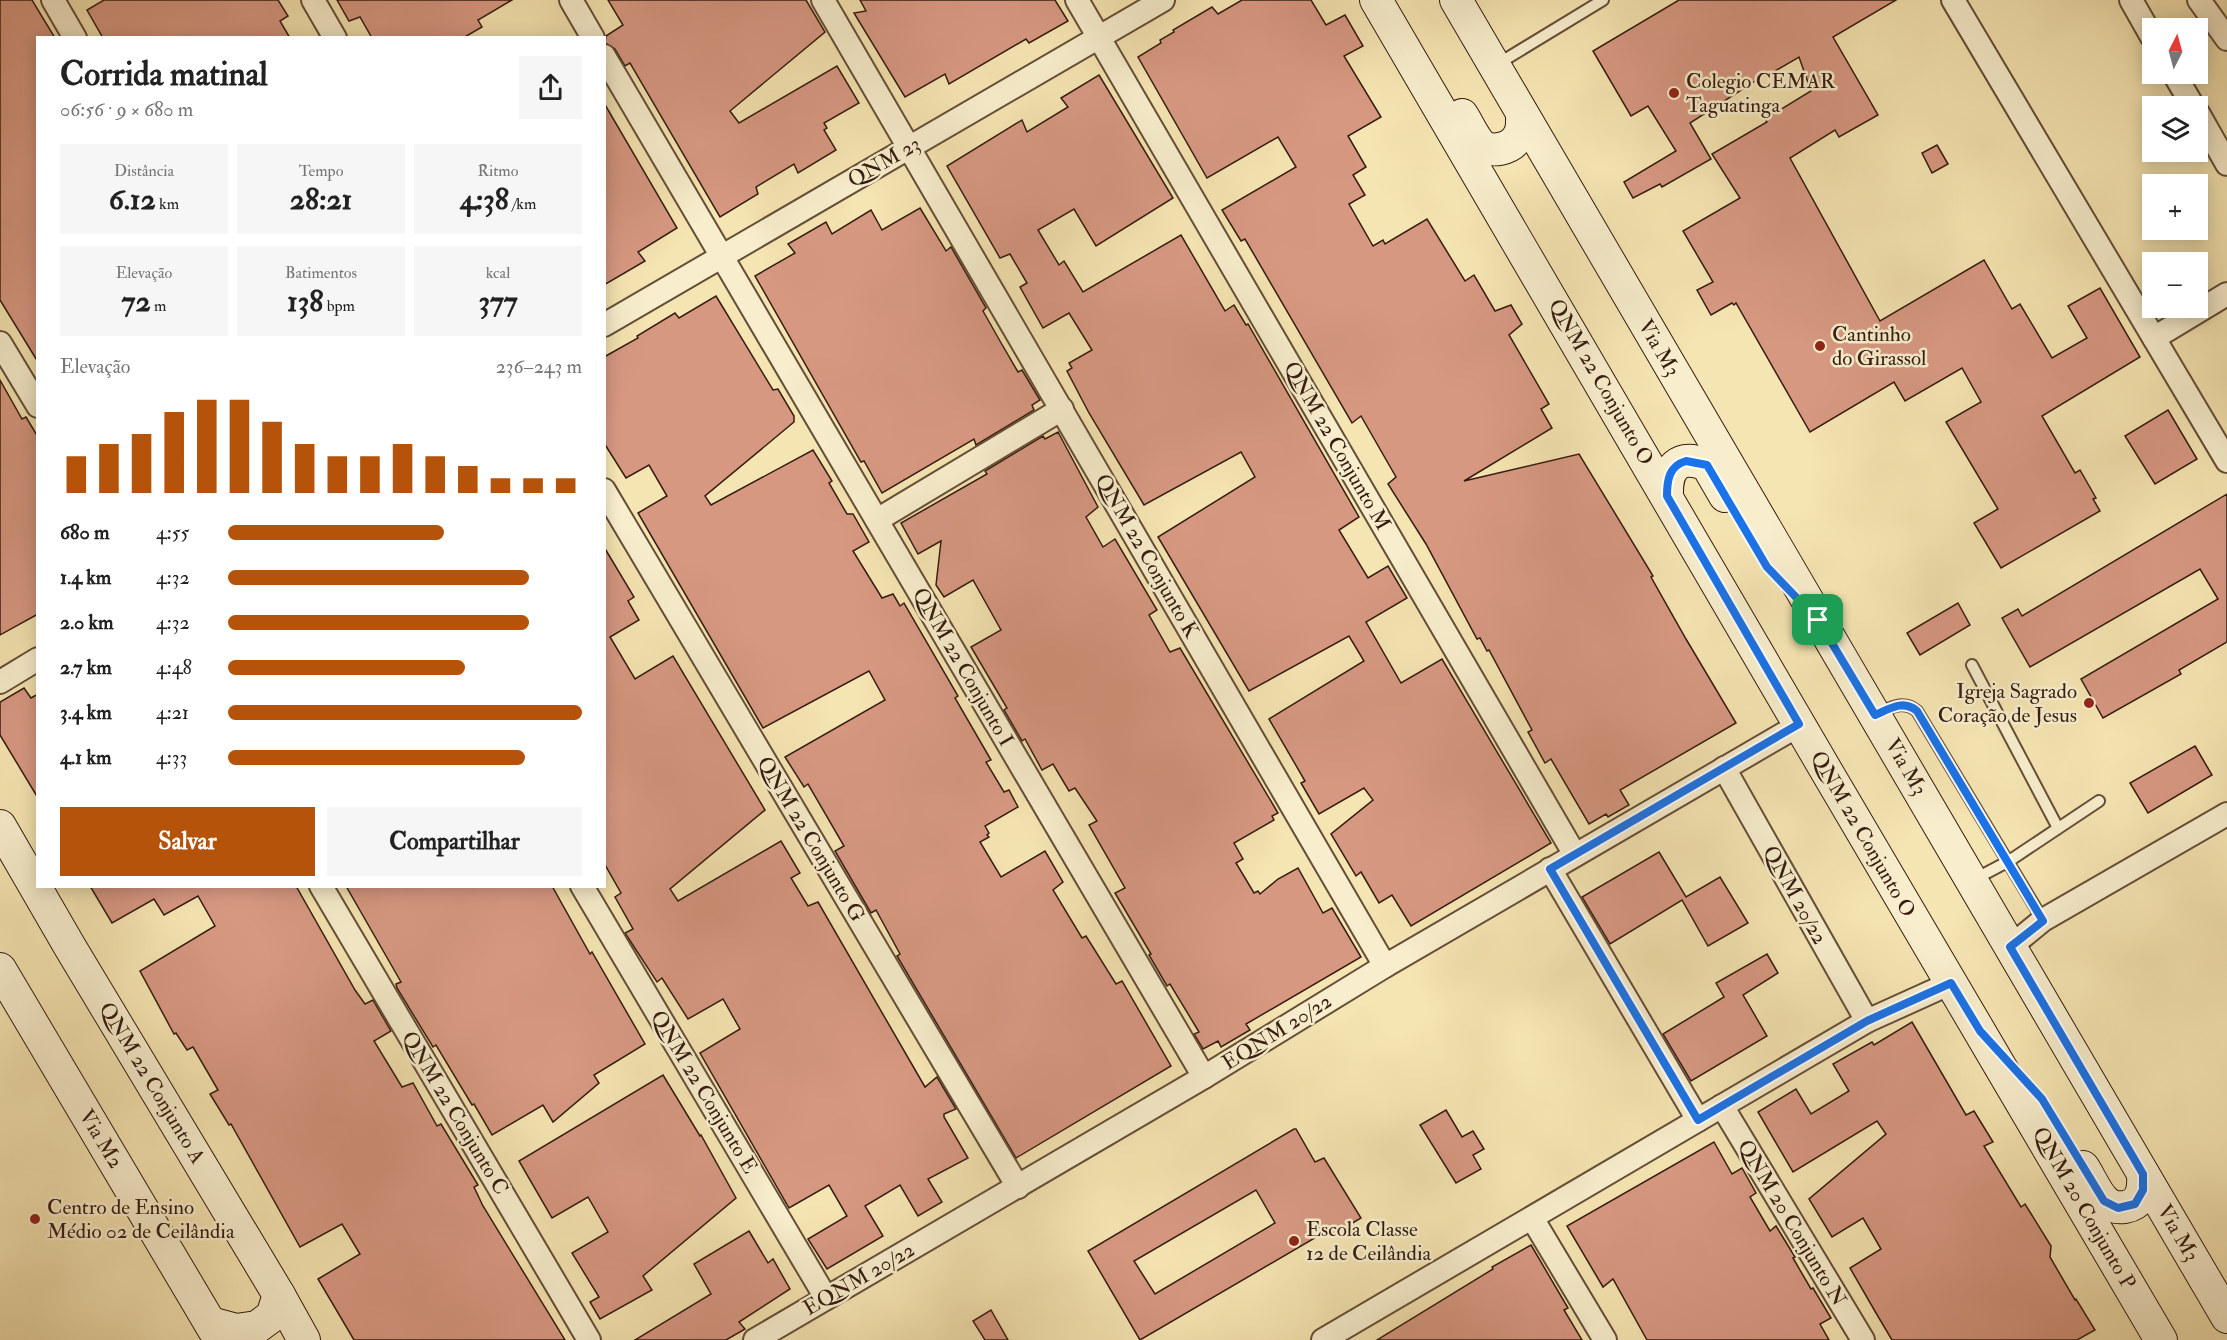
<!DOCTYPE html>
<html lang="pt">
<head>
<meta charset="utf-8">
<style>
	body { margin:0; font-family:"IM FELL Double Pica",serif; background:#f6f6f6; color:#222; height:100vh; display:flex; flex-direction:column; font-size:22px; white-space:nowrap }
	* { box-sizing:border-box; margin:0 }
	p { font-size:20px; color:#767676 }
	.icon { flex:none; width:33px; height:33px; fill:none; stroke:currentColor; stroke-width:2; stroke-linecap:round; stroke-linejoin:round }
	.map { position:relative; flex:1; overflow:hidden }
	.drawer { position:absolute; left:36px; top:36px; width:570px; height:852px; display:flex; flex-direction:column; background:#fff; border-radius:0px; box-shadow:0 3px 15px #0003 }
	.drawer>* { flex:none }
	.needle { width:39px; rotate:6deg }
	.tools { position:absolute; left:2142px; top:18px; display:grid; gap:12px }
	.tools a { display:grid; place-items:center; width:66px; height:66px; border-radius:0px; background:#fff; box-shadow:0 3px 15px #0003; font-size:30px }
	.pin { position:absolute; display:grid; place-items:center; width:51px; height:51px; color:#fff; margin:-26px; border-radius:12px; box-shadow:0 3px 9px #0006 }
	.round { display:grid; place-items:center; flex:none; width:63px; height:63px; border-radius:0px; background:#f6f6f6 }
	.overview { display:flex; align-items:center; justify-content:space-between; height:102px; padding:0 24px }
	h1 { font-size:33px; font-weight:800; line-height:45px }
	.figures { display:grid; grid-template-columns:repeat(3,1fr); gap:9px; height:102px; padding:6px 24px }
	.figures div { display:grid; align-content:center; border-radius:0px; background:#f6f6f6; text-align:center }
	.figures b { font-size:30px; font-weight:800 }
	.figures small { font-size:16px; font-weight:400 }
	.figures p { font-size:16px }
	.chart { height:168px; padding:12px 24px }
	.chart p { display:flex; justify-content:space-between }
	.chart svg { width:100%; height:108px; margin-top:6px; stroke:#b45309; stroke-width:6 }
	.button { display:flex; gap:12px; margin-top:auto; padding:12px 24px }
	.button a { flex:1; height:69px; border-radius:0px; background:#b45309; color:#fff; font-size:24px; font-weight:800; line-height:69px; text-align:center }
	.button a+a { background:#f6f6f6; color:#222 }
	ul { padding:0 24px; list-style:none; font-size:20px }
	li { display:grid; grid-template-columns:96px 72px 1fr; align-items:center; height:45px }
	li i { height:15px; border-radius:8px; background:#b45309 }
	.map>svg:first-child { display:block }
	.building { fill:#d79882; stroke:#351c10; stroke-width:1.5; fill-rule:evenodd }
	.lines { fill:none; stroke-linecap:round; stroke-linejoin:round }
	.service-casing { stroke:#654e38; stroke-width:14 }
	.minor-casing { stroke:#654e38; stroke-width:26 }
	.secondary-casing { stroke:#351c10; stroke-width:34 }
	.service { stroke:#f8eecd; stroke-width:10 }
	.minor { stroke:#f8eecd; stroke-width:22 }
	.secondary { stroke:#f8eecd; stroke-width:32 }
	.route-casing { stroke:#fff; stroke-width:12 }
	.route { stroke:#1a73e8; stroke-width:8 }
	.poi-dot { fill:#8f2418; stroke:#f8eecd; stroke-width:2 }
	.labels { text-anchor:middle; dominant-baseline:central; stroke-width:5; stroke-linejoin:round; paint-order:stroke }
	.poi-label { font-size:21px; fill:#351c10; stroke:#f8eecd; text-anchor:start }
	.street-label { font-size:21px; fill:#351c10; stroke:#f8eecd }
</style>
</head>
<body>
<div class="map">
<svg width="2227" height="1340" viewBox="0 0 2227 1340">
	<rect width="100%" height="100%" fill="#f5e5b2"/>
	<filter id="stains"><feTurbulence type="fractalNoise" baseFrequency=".00333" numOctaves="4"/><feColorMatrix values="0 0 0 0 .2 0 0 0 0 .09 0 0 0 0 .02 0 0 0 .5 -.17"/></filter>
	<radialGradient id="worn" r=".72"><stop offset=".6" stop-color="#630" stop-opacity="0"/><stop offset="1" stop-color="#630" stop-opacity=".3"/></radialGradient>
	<g class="building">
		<path d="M 0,0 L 32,0 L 55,38 L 38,38 L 38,362 L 0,300 Z"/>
		<path d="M 104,0 L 278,0 L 288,16 L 280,21 L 290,38 L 103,38 L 87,10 Z"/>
		<path d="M 337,0 L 512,0 L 478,20 L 482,27 L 463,38 L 372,38 L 360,17 L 349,21 Z"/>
		<path d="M 608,0 L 806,0 L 825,32 L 730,111 L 739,123 L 837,66 L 859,103 L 824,123 L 827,128 L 824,130 L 836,150 L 798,173 L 794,164 L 756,187 L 758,194 L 720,217 L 630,63 L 625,66 L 615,49 L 605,43 L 606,36 L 623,25 Z"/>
		<path d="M 860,0 L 1055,0 L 1068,21 L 1029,43 L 1026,39 L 949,84 L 945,74 L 905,97 L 854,13 L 866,11 Z"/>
		<path d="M 1242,0 L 1311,0 L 1326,25 L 1345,15 L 1363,46 L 1344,56 L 1381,117 L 1348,136 L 1366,167 L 1353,175 L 1365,195 L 1349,204 L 1373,246 L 1383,240 L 1385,244 L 1427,219 L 1465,281 L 1474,275 L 1495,311 L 1511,305 L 1522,324 L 1509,335 L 1549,404 L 1541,409 L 1552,428 L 1464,481 L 1579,454 L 1653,576 L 1651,577 L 1686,639 L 1736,723 L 1620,790 L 1629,805 L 1608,817 L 1606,814 L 1589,824 L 1551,759 L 1545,763 L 1528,732 L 1532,730 L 1489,650 L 1487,651 L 1480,638 L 1477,639 L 1426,544 L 1388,484 L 1396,477 L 1361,416 L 1352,423 L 1245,239 L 1241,241 L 1222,210 L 1296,167 L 1278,137 L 1207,178 L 1138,57 L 1161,43 L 1160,40 L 1174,32 L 1173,30 L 1212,7 L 1218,14 Z"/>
		<path d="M 1679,0 L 1896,0 L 1833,37 L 1878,115 L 1839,137 L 1835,130 L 1790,158 L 1880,321 L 1984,260 L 2012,309 L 2020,304 L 2052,358 L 2087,338 L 2068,306 L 2100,288 L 2140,357 L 2042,416 L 2075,473 L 2080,470 L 2096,498 L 2093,499 L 2100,511 L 2001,568 L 1974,523 L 1998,509 L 1946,422 L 1981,402 L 1962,368 L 1905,401 L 1894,382 L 1810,432 L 1736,303 L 1734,305 L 1732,303 L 1711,315 L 1697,290 L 1713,282 L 1683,231 L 1740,198 L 1712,154 L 1767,122 L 1765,119 L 1811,91 L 1799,57 L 1770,74 L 1769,72 L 1690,123 L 1711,159 L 1662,187 L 1660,184 L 1633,198 L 1624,182 L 1676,151 L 1648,106 L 1631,116 L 1593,51 Z"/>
		<path d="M 1099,75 L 1173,198 L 1096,246 L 1074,209 L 1038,230 L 1059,265 L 1064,261 L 1083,292 L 1181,235 L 1225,311 L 1234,305 L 1246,325 L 1248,324 L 1359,517 L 1339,530 L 1368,578 L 1388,566 L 1407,598 L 1366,622 L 1401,683 L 1442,659 L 1551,843 L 1411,926 L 1392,895 L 1379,903 L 1361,872 L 1356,876 L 1331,834 L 1373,800 L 1364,788 L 1319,814 L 1301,783 L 1305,781 L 1269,719 L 1364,661 L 1349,636 L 1249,691 L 1158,537 L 1255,477 L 1241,452 L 1144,505 L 1089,413 L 1067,371 L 1072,368 L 1069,363 L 1092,350 L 1069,313 L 1043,328 L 1020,287 L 1027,283 L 1010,254 L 1000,258 L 947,166 L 1022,120 L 1027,132 L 1068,107 L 1061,98 Z"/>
		<path d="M 604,103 L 677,228 L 638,252 L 645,261 L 604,285 Z"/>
		<path d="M 1937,145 L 1948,164 L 1932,173 L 1922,153 Z"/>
		<path d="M 920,208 L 946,251 L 951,247 L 986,308 L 983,311 L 1000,341 L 1018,372 L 1022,370 L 1040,400 L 1032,405 L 1034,410 L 976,445 L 974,439 L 882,493 L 864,461 L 861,462 L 755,276 L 795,253 L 788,244 L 826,222 L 832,234 L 871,210 L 882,230 Z"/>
		<path d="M 716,296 L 773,390 L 778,389 L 794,416 L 794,422 L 705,496 L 711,505 L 813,450 L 832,481 L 829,483 L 847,514 L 853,514 L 869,542 L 853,551 L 882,598 L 893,594 L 900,606 L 904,603 L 958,696 L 955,698 L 991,760 L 986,762 L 1004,792 L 1009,790 L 1018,807 L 985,826 L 989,833 L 987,835 L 989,837 L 980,842 L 1001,877 L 1045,851 L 1063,882 L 1053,890 L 1082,938 L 1086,936 L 1116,984 L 1122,981 L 1171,1066 L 1016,1158 L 897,956 L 900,954 L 876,910 L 871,913 L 835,851 L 844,846 L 808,784 L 804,787 L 785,757 L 885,700 L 869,671 L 763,728 L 638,513 L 667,496 L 649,465 L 626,478 L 604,443 L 604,357 L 638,338 L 637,336 L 675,313 L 679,318 Z"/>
		<path d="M 0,380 L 22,419 L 26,417 L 38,437 L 38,614 L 0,635 Z"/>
		<path d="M 2168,410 L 2197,459 L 2155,484 L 2125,436 Z"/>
		<path d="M 1058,432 L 1098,507 L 1086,517 L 1103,547 L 1115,539 L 1157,610 L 1149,615 L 1170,652 L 1180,648 L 1278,813 L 1272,816 L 1274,820 L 1234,843 L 1243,859 L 1236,863 L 1254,893 L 1258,891 L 1260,894 L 1278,879 L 1298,868 L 1323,913 L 1332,908 L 1361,957 L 1246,1024 L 1250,1030 L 1221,1047 L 1218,1041 L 1203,1049 L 1194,1034 L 1199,1032 L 1170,984 L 1167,986 L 1149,955 L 1151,954 L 1115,893 L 1125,888 L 1089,825 L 1097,821 L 1075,788 L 1069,791 L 1053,764 L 1042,770 L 1025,739 L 1022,741 L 1004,710 L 1007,708 L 971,647 L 1001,630 L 973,580 L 944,597 L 936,585 L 941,541 L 918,554 L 901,523 L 987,474 L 985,471 L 1043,436 L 1045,439 Z"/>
		<path d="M 2227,494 L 2227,642 L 2179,670 L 2181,674 L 2103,718 L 2081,679 L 2218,599 L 2200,569 L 2030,667 L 2002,618 L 2018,609 L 2022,616 Z"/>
		<path d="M 604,547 L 634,597 L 628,601 L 639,620 L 610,637 L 635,679 L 673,656 L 765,810 L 670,889 L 678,901 L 781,841 L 800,873 L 791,878 L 808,906 L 818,902 L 925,1087 L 937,1077 L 956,1109 L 944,1114 L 944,1117 L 968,1158 L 928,1179 L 942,1202 L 918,1216 L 900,1185 L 865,1206 L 883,1236 L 827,1269 L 808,1239 L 847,1216 L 829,1185 L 789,1208 L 700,1053 L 740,1029 L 723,999 L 688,1019 L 662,978 L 657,982 L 625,933 L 633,929 L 615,897 L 621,893 L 604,863 Z"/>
		<path d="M 1958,603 L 1970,625 L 1920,655 L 1907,633 Z"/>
		<path d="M 24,688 L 31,698 L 38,694 L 38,798 L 0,735 L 0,702 Z"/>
		<path d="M 2195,746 L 2212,775 L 2148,813 L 2130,783 Z"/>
		<path d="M 1659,852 L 1686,897 L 1720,877 L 1748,923 L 1708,946 L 1682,900 L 1610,944 L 1582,897 Z"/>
		<path d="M 90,886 L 296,886 L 355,990 L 365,1004 L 373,1000 L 391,1031 L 374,1041 L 402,1087 L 413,1083 L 437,1126 L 441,1124 L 478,1185 L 474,1187 L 483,1206 L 565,1340 L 354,1340 L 318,1279 L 360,1254 L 342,1224 L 300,1247 L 231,1124 L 229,1125 L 210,1094 L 218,1090 L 193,1047 L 187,1050 L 176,1033 L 174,1034 L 140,971 L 215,926 L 198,896 L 164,915 L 154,899 L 112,923 Z"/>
		<path d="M 346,886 L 552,886 L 590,954 L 592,952 L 645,1044 L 594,1075 L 599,1083 L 553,1122 L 543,1105 L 492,1135 L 474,1104 L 472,1105 L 436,1045 L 433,1047 L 397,988 L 396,984 L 401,982 Z"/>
		<path d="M 1767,954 L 1778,973 L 1743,995 L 1767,1036 L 1691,1081 L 1663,1034 L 1724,997 L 1716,983 Z"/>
		<path d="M 1912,1022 L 1966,1115 L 1974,1111 L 1993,1142 L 1984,1146 L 2021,1207 L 2025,1204 L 2051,1246 L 2050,1257 L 2075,1300 L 2076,1299 L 2095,1330 L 2077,1340 L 1892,1340 L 1876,1313 L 1850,1268 L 1881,1249 L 1863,1218 L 1832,1237 L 1809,1199 L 1886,1134 L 1877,1121 L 1793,1172 L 1758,1112 L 1796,1089 L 1811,1114 L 1849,1091 L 1833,1064 L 1872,1042 L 1874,1045 Z"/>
		<path d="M 663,1075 L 700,1136 L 701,1135 L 736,1198 L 643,1276 L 652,1290 L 600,1319 L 590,1302 L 599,1297 L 572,1253 L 608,1232 L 588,1197 L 552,1218 L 519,1161 Z"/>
		<path d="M 1446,1110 L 1462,1137 L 1473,1131 L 1484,1149 L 1473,1155 L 1481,1169 L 1456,1183 L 1420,1125 Z"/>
		<path d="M 1294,1129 L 1296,1129 L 1315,1162 L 1324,1158 L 1361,1218 L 1334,1234 L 1330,1229 L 1140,1340 L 1088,1251 ZM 1256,1190 L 1275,1223 L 1155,1294 L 1134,1261 Z"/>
		<path d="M 1714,1142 L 1732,1174 L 1742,1168 L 1756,1193 L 1750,1197 L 1770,1231 L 1776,1226 L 1795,1257 L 1793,1258 L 1811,1289 L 1813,1288 L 1831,1318 L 1820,1324 L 1829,1340 L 1647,1340 L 1613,1279 L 1603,1287 L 1567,1226 Z"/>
		<path d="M 749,1231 L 768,1263 L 773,1259 L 790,1289 L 739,1322 L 745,1329 L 726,1340 L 635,1340 L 711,1294 L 694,1264 Z"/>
		<path d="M 1531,1245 L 1568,1308 L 1564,1310 L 1582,1340 L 1377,1340 L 1493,1269 L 1492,1267 Z"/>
		<path d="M 991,1310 L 1008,1340 L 985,1340 L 973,1321 Z"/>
	</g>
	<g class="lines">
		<defs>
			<g id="service">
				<path d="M 1496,65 L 1603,0"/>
				<path d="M 1972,665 L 2058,828"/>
				<path d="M 1878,713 C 1892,707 1904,700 1917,711 L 2043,920"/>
				<path d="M 1975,879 L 2009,861 L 2099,801"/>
			</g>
			<g id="minor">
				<path d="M 53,0 L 75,38"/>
				<path d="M 313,0 L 335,38"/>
				<path d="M 571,0 L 593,38"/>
				<path d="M 823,0 L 1385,966"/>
				<path d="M 1077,0 L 1575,855"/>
				<path d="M 1953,0 L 2227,461"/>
				<path d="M 2131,0 L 2152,37"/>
				<path d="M 2199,0 L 2227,39"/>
				<path d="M 604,56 L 1204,1077"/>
				<path d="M 2174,74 L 2193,106"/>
				<path d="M 2198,113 L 2227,164"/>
				<path d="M 604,325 L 1163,0"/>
				<path d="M 2154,338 L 2227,294"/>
				<path d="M 0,343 L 38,406"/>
				<path d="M 604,490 L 1018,1187"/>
				<path d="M 877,520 L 1062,409"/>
				<path d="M 0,682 L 38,659"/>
				<path d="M 1724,768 L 1867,1021"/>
				<path d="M 1550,869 L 1698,1120"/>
				<path d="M 321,886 L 589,1340"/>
				<path d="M 582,886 L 826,1298"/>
				<path d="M 2010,947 L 2043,920 L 2227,814"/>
				<path d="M 1722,1106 L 1863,1340"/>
				<path d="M 1532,1218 L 1605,1340"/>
				<path d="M 755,1340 L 1204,1077 L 1385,966 L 1799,725"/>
				<path d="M 1323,1340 L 1867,1021 L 1951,983"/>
			</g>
			<g id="secondary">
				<path d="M 1376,0 L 1827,772 L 2161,1340"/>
				<path d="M 1456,0 L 2227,1317"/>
				<path d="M 1462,115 C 1468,124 1473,136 1480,144 C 1491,154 1511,149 1518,137 C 1523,130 1522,122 1522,114"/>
				<path d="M 1667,496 C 1666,468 1678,453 1707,465 L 1725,496"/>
				<path d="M 0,826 L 70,947 L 279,1295 L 304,1340"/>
				<path d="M 0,969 L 220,1340"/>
				<path d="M 2083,1167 C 2090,1177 2097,1196 2107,1203 C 2112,1207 2118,1208 2125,1207 C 2142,1204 2144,1189 2143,1174"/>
				<path d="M 210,1323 L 236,1330 L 257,1327 L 272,1316 L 279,1295"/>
			</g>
		</defs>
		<use href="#service" class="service-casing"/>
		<use href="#minor" class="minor-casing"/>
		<use href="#secondary" class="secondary-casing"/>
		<use href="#service" class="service"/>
		<use href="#minor" class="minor"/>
		<use href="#secondary" class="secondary"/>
	</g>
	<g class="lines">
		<defs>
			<path id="route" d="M 1686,461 L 1707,465 L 1767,567 L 1818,620 L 1875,715 C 1889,709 1903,699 1917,711 L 2043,921 L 2010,947 L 2143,1174 L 2143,1190 L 2135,1204 L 2118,1208 L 2104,1201 L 2042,1099 L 1980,1031 L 1951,983 L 1867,1021 L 1698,1120 L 1550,869 L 1799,724 L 1667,496 C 1667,480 1669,466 1686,461 Z"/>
		</defs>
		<use href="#route" class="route-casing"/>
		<use href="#route" class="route"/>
	</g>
	<g class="poi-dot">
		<circle cx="1674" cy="93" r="6"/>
		<circle cx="1820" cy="346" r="6"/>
		<circle cx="2089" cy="703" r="6"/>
		<circle cx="35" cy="1219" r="6"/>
		<circle cx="1294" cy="1241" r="6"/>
	</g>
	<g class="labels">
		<g class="poi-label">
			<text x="1686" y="81">Colegio CEMAR<tspan x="1686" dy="24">Taguatinga</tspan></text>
			<text x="1832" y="334">Cantinho<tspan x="1832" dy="24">do Girassol</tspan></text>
			<text x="2077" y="691" text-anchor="end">Igreja Sagrado<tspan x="2077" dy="24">Coração de Jesus</tspan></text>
			<text x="47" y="1207">Centro de Ensino<tspan x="47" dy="24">Médio 02 de Ceilândia</tspan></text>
			<text x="1306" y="1229">Escola Classe<tspan x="1306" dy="24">12 de Ceilândia</tspan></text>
		</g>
		<g class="street-label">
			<text transform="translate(884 162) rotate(-30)">QNM 23</text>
			<text transform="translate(1659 348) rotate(60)">Via M3</text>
			<text transform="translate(1601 382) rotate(60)">QNM 22 Conjunto O</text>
			<text transform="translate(1337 446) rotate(60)">QNM 22 Conjunto M</text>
			<text transform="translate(1147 556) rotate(60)">QNM 22 Conjunto K</text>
			<text transform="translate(963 667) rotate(60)">QNM 22 Conjunto I</text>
			<text transform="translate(1906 767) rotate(60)">Via M3</text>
			<text transform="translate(1863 834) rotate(60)">QNM 22 Conjunto O</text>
			<text transform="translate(811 839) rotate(59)">QNM 22 Conjunto G</text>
			<text transform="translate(1795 895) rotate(61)">QNM 20/22</text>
			<text transform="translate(1277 1032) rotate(-32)">EQNM 20/22</text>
			<text transform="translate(152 1083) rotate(59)">QNM 22 Conjunto A</text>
			<text transform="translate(704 1092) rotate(59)">QNM 22 Conjunto E</text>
			<text transform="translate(455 1113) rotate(59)">QNM 22 Conjunto C</text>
			<text transform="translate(101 1139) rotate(59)">Via M2</text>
			<text transform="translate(2084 1208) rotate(60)">QNM 20 Conjunto P</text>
			<text transform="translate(1792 1223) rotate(59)">QNM 20 Conjunto N</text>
			<text transform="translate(2178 1233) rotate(60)">Via M3</text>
			<text transform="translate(859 1279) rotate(-30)">EQNM 20/22</text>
		</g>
	</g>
	<rect width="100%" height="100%" filter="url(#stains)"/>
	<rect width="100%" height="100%" fill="url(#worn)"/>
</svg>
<div class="tools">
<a><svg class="needle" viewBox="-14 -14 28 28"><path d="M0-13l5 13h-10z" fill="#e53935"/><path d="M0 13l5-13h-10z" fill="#767676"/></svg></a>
<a><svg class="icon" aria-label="layers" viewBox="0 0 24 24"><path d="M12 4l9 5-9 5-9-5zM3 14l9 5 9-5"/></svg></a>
<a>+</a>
<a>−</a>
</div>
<div class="pin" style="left:1818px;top:620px;background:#1e9e55"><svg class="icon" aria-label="arrive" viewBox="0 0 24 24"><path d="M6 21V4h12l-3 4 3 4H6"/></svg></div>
<section class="drawer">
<div class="overview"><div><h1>Corrida matinal</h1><p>06:56 · 9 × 680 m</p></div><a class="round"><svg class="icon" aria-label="share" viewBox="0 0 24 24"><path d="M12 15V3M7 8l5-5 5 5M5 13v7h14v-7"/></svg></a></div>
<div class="figures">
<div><p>Distância</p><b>6.12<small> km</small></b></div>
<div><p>Tempo</p><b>28:21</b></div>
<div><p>Ritmo</p><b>4:38<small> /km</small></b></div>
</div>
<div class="figures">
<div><p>Elevação</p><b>72<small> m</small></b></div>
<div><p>Batimentos</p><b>138<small> bpm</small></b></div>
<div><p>kcal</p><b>377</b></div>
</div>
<div class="chart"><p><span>Elevação</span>236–243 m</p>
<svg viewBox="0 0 160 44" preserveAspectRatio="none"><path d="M5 44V29M15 44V24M25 44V20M35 44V11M45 44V6M55 44V6M65 44V15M75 44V24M85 44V29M95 44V29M105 44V24M115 44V29M125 44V33M135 44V38M145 44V38M155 44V38"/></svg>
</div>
<ul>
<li><b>680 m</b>4:55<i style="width:61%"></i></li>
<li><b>1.4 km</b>4:32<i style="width:85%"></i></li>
<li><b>2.0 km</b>4:32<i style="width:85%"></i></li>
<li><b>2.7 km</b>4:48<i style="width:67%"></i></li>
<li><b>3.4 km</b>4:21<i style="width:100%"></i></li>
<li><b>4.1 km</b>4:33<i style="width:84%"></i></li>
</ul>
<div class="button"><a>Salvar</a><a>Compartilhar</a></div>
</section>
</div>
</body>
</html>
